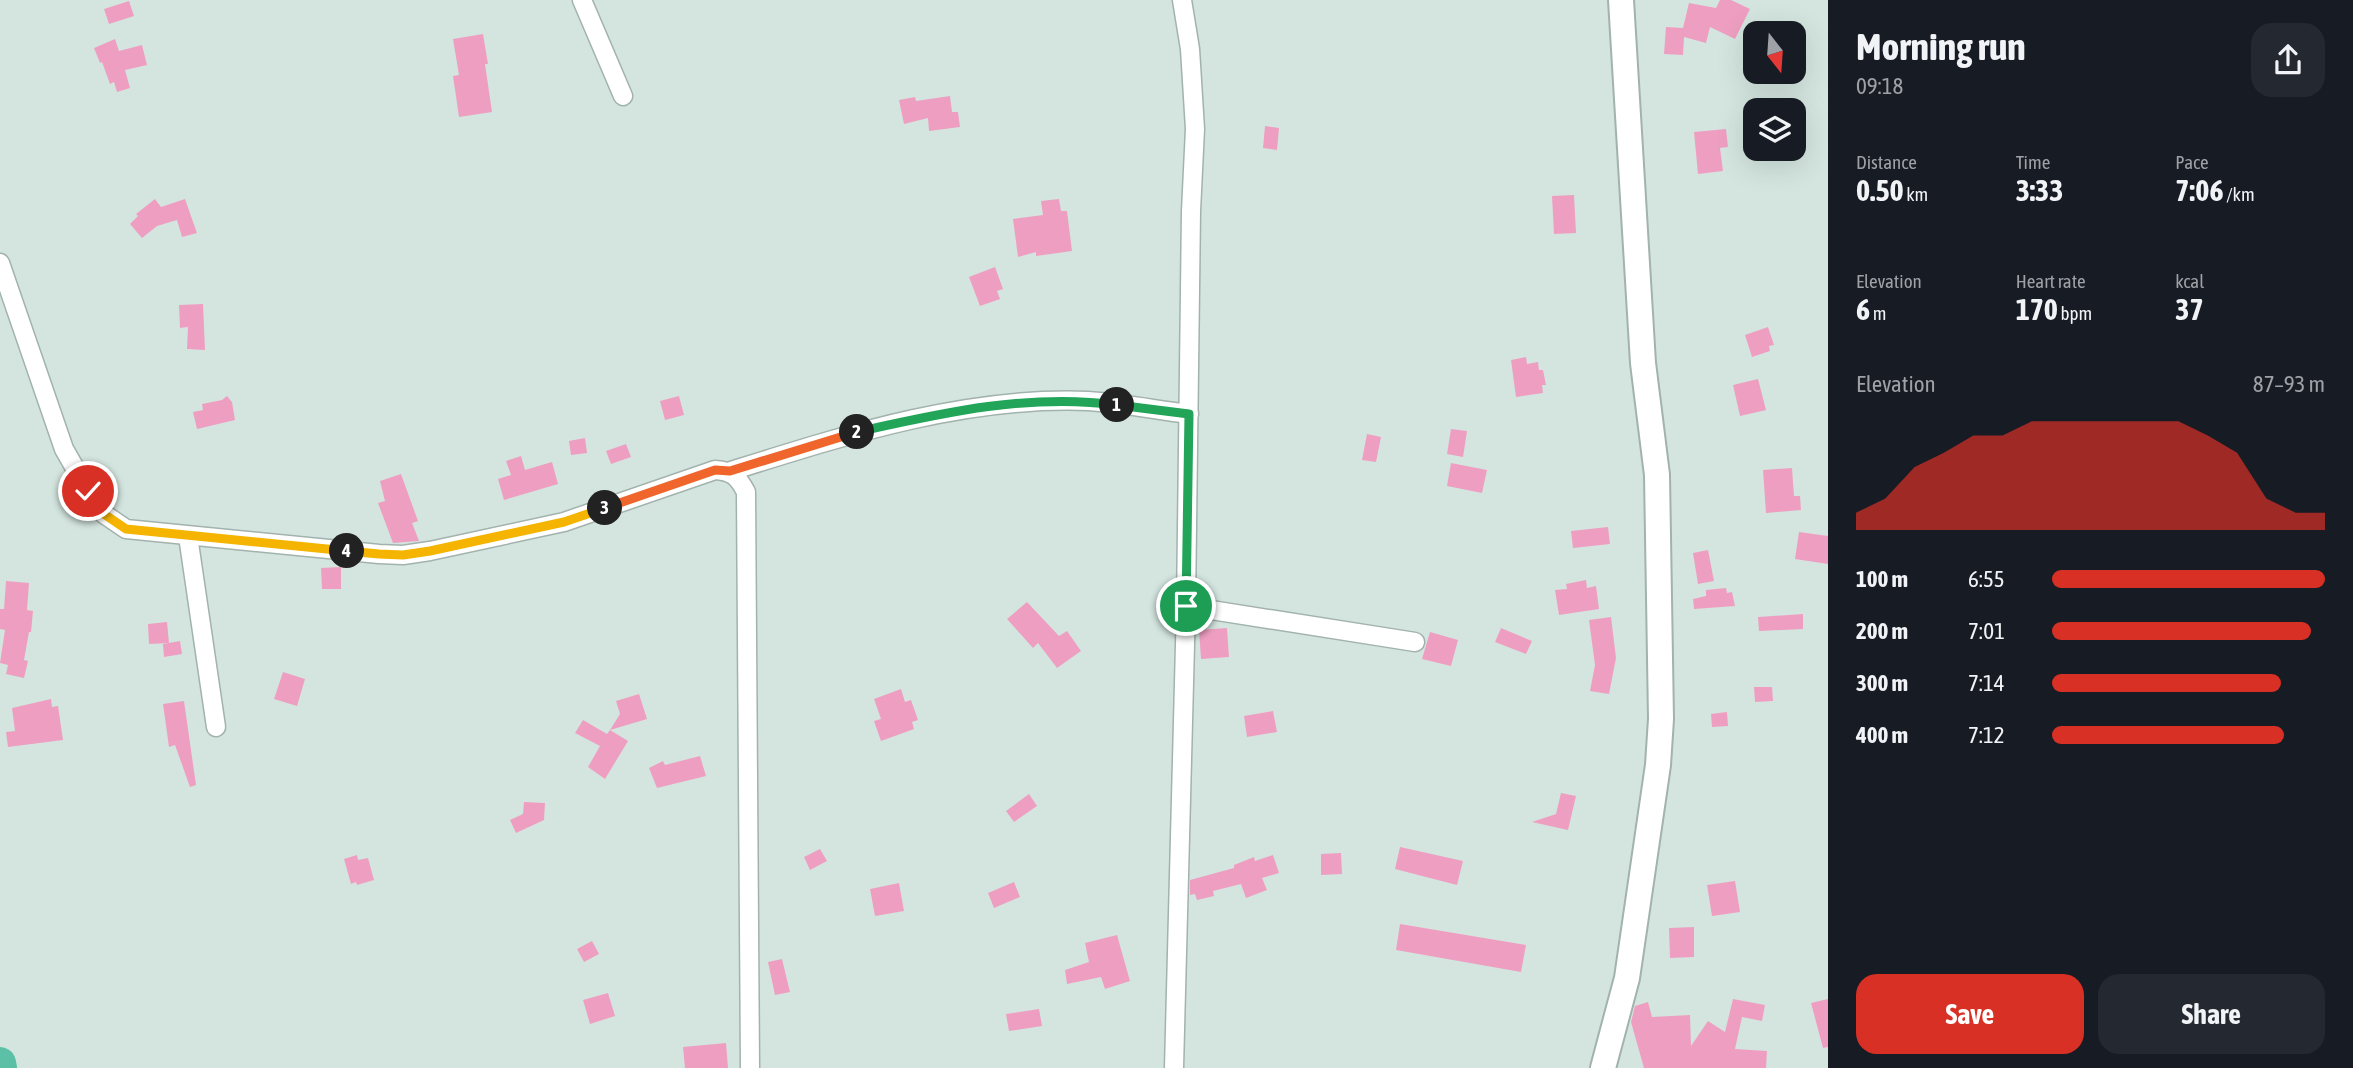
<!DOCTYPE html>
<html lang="en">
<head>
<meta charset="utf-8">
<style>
	body { margin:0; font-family:"Asap Condensed",sans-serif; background:#242831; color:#f1f3f6; height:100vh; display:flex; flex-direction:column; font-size:26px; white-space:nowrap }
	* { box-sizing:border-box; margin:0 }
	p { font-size:23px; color:#9ea1a6 }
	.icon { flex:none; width:38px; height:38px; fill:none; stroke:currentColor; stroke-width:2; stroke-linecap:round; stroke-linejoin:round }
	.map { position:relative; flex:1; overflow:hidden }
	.sheet { display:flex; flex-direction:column; background:#171b24; width:525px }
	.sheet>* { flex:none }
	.needle { width:46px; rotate:163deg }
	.tools { position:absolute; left:1743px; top:21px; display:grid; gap:14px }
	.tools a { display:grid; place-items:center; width:63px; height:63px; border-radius:14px; background:#171b24; box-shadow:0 7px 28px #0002; font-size:35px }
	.pin { position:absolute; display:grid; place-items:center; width:60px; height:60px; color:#fff; margin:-30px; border:4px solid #fff; border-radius:50%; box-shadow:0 2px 7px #0007 }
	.km { position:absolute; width:35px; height:35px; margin:-18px; border-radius:50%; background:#222; color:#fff; font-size:19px; line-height:35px; text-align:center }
	.round { display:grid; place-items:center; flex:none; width:74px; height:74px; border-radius:21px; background:#242831 }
	.overview { display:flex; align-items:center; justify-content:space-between; height:119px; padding:0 28px }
	h1 { font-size:38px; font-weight:700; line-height:52px }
	.figures { display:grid; grid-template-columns:repeat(3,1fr); gap:10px; height:119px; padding:7px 28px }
	.figures div { display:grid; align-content:center }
	.figures b { font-size:30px; font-weight:700 }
	.figures small { font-size:19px; font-weight:400 }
	.figures p { font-size:19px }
	.chart { height:196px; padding:14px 28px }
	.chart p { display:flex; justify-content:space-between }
	.chart svg { width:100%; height:126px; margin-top:7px; fill:#d93025; opacity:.7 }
	.action { display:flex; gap:14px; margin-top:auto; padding:14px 28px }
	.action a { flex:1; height:80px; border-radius:21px; background:#d93025; color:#fff; font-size:28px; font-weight:700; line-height:80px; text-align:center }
	.action a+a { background:#242831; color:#f1f3f6 }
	ul { padding:0 28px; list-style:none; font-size:23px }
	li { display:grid; grid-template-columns:112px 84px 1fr; align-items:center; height:52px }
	li i { height:18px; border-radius:9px; background:#d93025 }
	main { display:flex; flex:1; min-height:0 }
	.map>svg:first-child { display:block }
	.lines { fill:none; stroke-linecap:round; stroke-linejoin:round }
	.river { stroke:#5bc0a5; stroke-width:32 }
	.building { fill:#ee9fc1 }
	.street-casing { stroke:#a2b2ad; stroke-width:21 }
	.secondary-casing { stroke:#a2b2ad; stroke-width:28 }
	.street { stroke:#fff; stroke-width:18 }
	.secondary { stroke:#fff; stroke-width:24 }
	.split-1-casing { stroke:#fff; stroke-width:14 }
	.split-2-casing { stroke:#fff; stroke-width:14 }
	.split-3-casing { stroke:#fff; stroke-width:14 }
	.split-4-casing { stroke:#fff; stroke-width:14 }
	.split-5-casing { stroke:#fff; stroke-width:14 }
	.split-1 { stroke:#22a559; stroke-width:9 }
	.split-2 { stroke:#22a559; stroke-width:9 }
	.split-3 { stroke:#f0652b; stroke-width:9 }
	.split-4 { stroke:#f5b400; stroke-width:9 }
	.split-5 { stroke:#f5b400; stroke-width:9 }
</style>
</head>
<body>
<main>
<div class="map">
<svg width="1828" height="1068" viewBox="0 0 1828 1068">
	<rect width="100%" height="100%" fill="#d4e5df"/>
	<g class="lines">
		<path class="river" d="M 0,1063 L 1,1068"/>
	</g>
	<g class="building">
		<path d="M 1720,0 L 1731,0 L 1750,9 L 1735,39 L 1710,27 L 1706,43 L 1684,37 L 1683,55 L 1664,54 L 1666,27 L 1683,28 L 1689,3 L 1716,8 Z"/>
		<path d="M 129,1 L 134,16 L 109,24 L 104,9 Z"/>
		<path d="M 483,34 L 488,64 L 485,64 L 492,112 L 459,117 L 453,76 L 459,75 L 453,39 Z"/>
		<path d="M 115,39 L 119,51 L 142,45 L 147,65 L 125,70 L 130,88 L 117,92 L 114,82 L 110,84 L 102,62 L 100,63 L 94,48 Z"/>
		<path d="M 950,96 L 952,112 L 958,112 L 960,127 L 929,131 L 928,118 L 904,124 L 899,100 L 915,97 L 916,101 Z"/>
		<path d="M 1265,126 L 1279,128 L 1277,150 L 1263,148 Z"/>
		<path d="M 1726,129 L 1728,147 L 1720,148 L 1723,171 L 1698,174 L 1694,132 Z"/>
		<path d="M 1574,195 L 1576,233 L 1554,234 L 1552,196 Z"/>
		<path d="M 155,199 L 161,207 L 185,199 L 197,233 L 182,237 L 177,220 L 157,226 L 142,238 L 130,224 L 138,216 L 136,214 Z"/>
		<path d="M 1059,199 L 1061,211 L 1067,211 L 1072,251 L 1036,256 L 1036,252 L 1018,257 L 1013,219 L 1043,215 L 1041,201 Z"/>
		<path d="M 995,267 L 1003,289 L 997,291 L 1000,299 L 980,306 L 969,277 Z"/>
		<path d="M 203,304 L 205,350 L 187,349 L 188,327 L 180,328 L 179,305 Z"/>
		<path d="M 1768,327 L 1774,345 L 1769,346 L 1770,351 L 1752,357 L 1745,335 Z"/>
		<path d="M 1526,357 L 1527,364 L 1538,362 L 1539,370 L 1543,370 L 1546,385 L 1542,385 L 1543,393 L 1516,397 L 1511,360 Z"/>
		<path d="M 1758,379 L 1766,410 L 1740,416 L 1733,385 Z"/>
		<path d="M 227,396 L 232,402 L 235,420 L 197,429 L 193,412 L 203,410 L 202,404 L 222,400 Z"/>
		<path d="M 679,396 L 684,415 L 665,420 L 660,401 Z"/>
		<path d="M 1451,429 L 1467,431 L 1463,457 L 1447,454 Z"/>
		<path d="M 1367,434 L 1381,437 L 1376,462 L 1362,460 Z"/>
		<path d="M 585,438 L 587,453 L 571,455 L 569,441 Z"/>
		<path d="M 626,444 L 631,457 L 611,464 L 606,451 Z"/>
		<path d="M 521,456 L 525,470 L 552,462 L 558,484 L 504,500 L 498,479 L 511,475 L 506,461 Z"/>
		<path d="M 1451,463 L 1487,470 L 1482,493 L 1447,486 Z"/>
		<path d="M 1792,468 L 1794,496 L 1800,496 L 1801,510 L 1766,513 L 1763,470 Z"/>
		<path d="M 401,474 L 418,521 L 412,523 L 419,541 L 393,543 L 378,503 L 385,501 L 380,481 Z"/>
		<path d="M 1608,527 L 1610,544 L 1573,548 L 1571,531 Z"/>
		<path d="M 1799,532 L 1828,536 L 1828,564 L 1795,559 Z"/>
		<path d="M 1708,550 L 1714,581 L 1698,584 L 1693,553 Z"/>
		<path d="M 341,567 L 341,589 L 322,589 L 321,568 Z"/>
		<path d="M 1586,580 L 1587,588 L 1596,586 L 1599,609 L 1559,615 L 1555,590 L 1567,589 L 1566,584 Z"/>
		<path d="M 6,581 L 29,583 L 27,610 L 33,611 L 31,632 L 29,632 L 24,660 L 28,661 L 24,678 L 6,674 L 8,665 L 0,663 L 5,630 L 0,629 L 0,609 L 4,609 Z"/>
		<path d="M 1726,588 L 1727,593 L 1732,592 L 1735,606 L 1694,609 L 1693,599 L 1706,596 L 1706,590 Z"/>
		<path d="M 1027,602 L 1059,636 L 1067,631 L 1081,651 L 1057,668 L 1038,643 L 1033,648 L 1007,619 Z"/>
		<path d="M 1803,614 L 1803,629 L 1759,631 L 1758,617 Z"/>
		<path d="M 1611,617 L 1616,658 L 1609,694 L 1590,691 L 1595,665 L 1589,620 Z"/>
		<path d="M 167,622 L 169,643 L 149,644 L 148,624 Z"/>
		<path d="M 1227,628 L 1229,657 L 1201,659 L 1199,630 Z"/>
		<path d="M 1501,628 L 1532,641 L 1526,654 L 1495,642 Z"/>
		<path d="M 1430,632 L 1458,640 L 1451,666 L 1422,659 Z"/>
		<path d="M 180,641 L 182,654 L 164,657 L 163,644 Z"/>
		<path d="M 283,672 L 305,679 L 297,706 L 274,699 Z"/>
		<path d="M 1754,687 L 1772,687 L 1773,701 L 1755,702 Z"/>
		<path d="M 901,689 L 905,702 L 911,700 L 918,720 L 912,722 L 914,729 L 881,741 L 874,721 L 881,719 L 874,699 Z"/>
		<path d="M 639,694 L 647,719 L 610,730 L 620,714 L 616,701 Z"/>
		<path d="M 51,699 L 52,707 L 58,706 L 63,740 L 8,747 L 6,732 L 15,731 L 12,708 Z"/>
		<path d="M 184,701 L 196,785 L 190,787 L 175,745 L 169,747 L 163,704 Z"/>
		<path d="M 1273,711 L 1277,732 L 1247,737 L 1244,716 Z"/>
		<path d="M 1727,712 L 1728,726 L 1712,727 L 1711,714 Z"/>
		<path d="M 583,720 L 607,734 L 610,730 L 628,741 L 605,779 L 588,767 L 600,746 L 575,733 Z"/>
		<path d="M 700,756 L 706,776 L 657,788 L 649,768 L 663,761 L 665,765 Z"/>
		<path d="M 1561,793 L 1576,796 L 1568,830 L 1532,822 L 1556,814 Z"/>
		<path d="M 1029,794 L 1037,806 L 1014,822 L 1006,811 Z"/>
		<path d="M 524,802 L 545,803 L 544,820 L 516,833 L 510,820 L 523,814 Z"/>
		<path d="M 1400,847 L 1463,861 L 1457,885 L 1395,869 Z"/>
		<path d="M 820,849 L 827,861 L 810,870 L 804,857 Z"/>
		<path d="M 1341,853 L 1342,874 L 1321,875 L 1321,854 Z"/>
		<path d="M 357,855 L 358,860 L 368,858 L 374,880 L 357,885 L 356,882 L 351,884 L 344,859 Z"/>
		<path d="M 1273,855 L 1279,873 L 1262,878 L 1267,890 L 1246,898 L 1241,884 L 1213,891 L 1214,896 L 1197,900 L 1195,894 L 1190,895 L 1190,880 L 1234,868 L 1234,865 L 1254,857 L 1255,861 Z"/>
		<path d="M 1735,881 L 1740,912 L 1712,916 L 1707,885 Z"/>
		<path d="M 1014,882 L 1020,897 L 994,908 L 988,893 Z"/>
		<path d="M 899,883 L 904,911 L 875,916 L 870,889 Z"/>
		<path d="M 1400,924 L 1526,945 L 1521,972 L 1396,950 Z"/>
		<path d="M 1694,927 L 1694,957 L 1670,958 L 1669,928 Z"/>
		<path d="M 1117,935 L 1130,981 L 1105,989 L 1101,977 L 1067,984 L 1065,970 L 1089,962 L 1085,943 Z"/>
		<path d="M 592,941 L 599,954 L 584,962 L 577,949 Z"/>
		<path d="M 782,959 L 790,992 L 775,995 L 768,962 Z"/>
		<path d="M 608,993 L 615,1016 L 590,1024 L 583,1000 Z"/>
		<path d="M 1733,999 L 1765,1005 L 1762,1021 L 1742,1017 L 1735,1049 L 1767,1051 L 1766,1068 L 1644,1068 L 1631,1022 L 1635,1006 L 1648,1002 L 1652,1017 L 1690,1015 L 1691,1046 L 1708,1021 L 1725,1032 Z"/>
		<path d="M 1828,999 L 1828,1047 L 1823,1048 L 1811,1003 Z"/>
		<path d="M 1039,1009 L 1042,1026 L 1009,1031 L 1006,1014 Z"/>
		<path d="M 726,1043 L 728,1068 L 685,1068 L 683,1047 Z"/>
	</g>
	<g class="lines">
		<defs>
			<g id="street">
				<path d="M 582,0 L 623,96"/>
				<path d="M 0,263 L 64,449 L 88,491 L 104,514 L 126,529 L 379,554 L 403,555 L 430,551 L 564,522 L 715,470 C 733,471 738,477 746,492 L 750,1068"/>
				<path d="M 731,471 C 846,435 966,396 1088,401 C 1122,403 1156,410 1189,414"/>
				<path d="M 188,536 L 216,727"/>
				<path d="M 1186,606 L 1415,642"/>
				<path d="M 1174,1068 L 1186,606 L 1191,211 L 1195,129 L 1190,49 L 1182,0"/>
			</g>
			<path id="secondary" d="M 1603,1068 L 1627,978 L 1658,765 L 1661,719 L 1657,475 L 1643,363 L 1621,0"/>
		</defs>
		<use href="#street" class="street-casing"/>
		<use href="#secondary" class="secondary-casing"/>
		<use href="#street" class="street"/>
		<use href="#secondary" class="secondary"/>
	</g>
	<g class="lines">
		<defs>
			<path id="split-1" d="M 1117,405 L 1189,414 L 1186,606"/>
			<path id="split-2" d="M 857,432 C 942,413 1029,393 1117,405"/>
			<path id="split-3" d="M 605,508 L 715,470 L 730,471 L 857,432"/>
			<path id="split-4" d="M 347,551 L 379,554 L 403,555 L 430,551 L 564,522 L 605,508"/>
			<path id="split-5" d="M 88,491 L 104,514 L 126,529 L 347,551"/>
		</defs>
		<use href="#split-1" class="split-1-casing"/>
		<use href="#split-2" class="split-2-casing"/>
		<use href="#split-3" class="split-3-casing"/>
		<use href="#split-4" class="split-4-casing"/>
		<use href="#split-5" class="split-5-casing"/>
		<use href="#split-1" class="split-1"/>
		<use href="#split-2" class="split-2"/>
		<use href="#split-3" class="split-3"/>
		<use href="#split-4" class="split-4"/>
		<use href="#split-5" class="split-5"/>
	</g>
</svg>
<div class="tools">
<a><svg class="needle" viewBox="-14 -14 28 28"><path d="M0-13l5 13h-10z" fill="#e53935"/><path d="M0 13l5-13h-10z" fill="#9ea1a6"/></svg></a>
<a><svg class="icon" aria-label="layers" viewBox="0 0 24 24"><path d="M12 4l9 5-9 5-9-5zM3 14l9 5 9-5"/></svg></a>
</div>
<div class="pin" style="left:1186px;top:606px;background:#1e9e55"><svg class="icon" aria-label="arrive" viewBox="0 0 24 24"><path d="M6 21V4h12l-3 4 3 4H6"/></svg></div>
<div class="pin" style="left:88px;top:491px;background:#d93025"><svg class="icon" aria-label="check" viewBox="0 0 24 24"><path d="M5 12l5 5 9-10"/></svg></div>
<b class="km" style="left:1117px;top:405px">1</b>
<b class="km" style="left:857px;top:432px">2</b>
<b class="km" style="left:605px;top:508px">3</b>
<b class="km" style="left:347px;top:551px">4</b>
</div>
<section class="sheet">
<div class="overview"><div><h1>Morning run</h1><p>09:18</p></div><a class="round"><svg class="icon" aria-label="share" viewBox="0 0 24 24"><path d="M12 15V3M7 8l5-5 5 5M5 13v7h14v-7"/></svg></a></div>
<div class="figures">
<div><p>Distance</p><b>0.50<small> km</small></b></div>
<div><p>Time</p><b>3:33</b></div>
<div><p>Pace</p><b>7:06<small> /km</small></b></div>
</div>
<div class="figures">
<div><p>Elevation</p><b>6<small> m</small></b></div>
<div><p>Heart rate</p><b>170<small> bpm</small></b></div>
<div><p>kcal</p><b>37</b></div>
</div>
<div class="chart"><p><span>Elevation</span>87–93 m</p>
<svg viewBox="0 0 160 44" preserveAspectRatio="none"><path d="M0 44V38L10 33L20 22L30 17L40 11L50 11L60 6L70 6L80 6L90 6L100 6L110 6L120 11L130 17L140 33L150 38L160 38V44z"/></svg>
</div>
<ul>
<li><b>100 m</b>6:55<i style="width:100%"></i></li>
<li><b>200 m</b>7:01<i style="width:95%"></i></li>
<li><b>300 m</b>7:14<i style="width:84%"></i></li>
<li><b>400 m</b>7:12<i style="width:85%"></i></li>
</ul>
<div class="action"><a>Save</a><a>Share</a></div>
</section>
</main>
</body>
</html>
